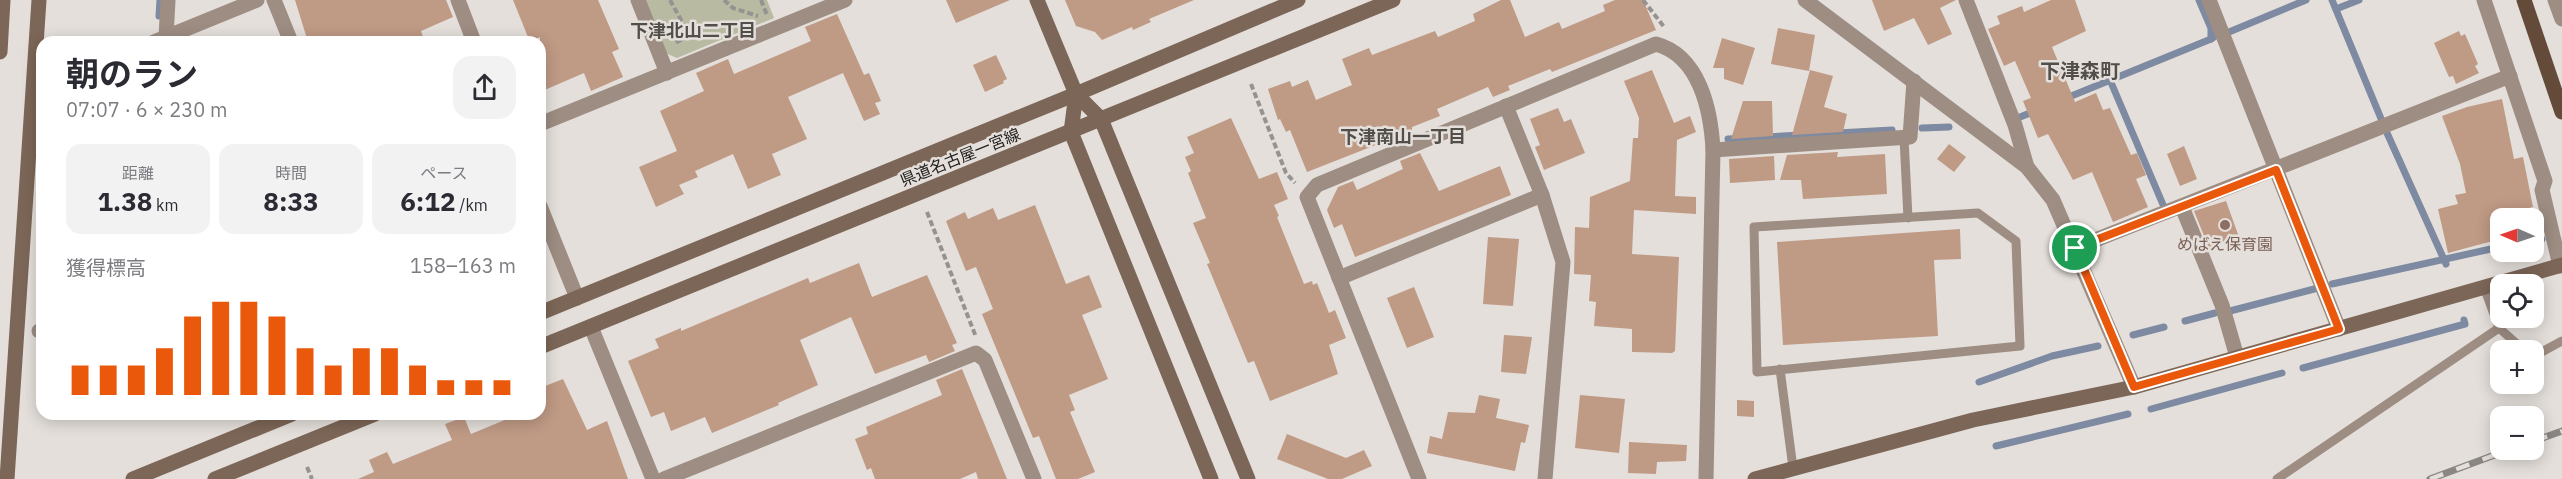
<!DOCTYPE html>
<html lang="ja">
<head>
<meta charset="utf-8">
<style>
	body { margin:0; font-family:"IBM Plex Sans","Noto Sans JP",sans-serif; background:#f2f2f3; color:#2b2b33; height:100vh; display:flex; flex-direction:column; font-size:22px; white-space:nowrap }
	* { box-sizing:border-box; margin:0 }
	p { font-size:20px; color:#7c7c81 }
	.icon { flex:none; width:33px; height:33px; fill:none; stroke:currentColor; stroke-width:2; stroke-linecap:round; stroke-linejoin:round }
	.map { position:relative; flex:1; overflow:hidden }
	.drawer { position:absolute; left:36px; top:36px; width:510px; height:384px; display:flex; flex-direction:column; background:#fff; border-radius:18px; box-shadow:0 3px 15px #0003 }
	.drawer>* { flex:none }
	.needle { width:39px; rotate:272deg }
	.controls { position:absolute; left:2490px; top:208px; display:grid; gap:12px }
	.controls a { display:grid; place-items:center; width:54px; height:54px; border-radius:12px; background:#fff; box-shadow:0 3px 15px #0003; font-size:30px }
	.pin { position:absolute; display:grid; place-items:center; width:51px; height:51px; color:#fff; margin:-26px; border:3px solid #fff; border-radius:50%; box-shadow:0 2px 6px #0007 }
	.round { display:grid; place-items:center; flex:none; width:63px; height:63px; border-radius:18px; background:#f2f2f3 }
	.headline { display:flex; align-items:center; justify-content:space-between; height:102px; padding:0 30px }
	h1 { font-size:33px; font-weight:700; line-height:45px }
	.figures { display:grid; grid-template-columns:repeat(3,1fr); gap:9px; height:102px; padding:6px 30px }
	.figures div { display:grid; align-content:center; border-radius:15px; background:#f2f2f3; text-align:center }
	.figures b { font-size:26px; font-weight:700 }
	.figures small { font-size:16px; font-weight:400 }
	.figures p { font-size:16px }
	.chart { height:168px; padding:12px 30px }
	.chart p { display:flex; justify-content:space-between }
	.chart svg { width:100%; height:108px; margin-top:6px; stroke:#ea580c; stroke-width:6 }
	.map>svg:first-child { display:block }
	.green { fill:#b9baa2 }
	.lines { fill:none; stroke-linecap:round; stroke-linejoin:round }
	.stream { stroke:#7d8aa2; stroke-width:7 }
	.building { fill:#bf9a85 }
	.path { stroke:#96928f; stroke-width:4; stroke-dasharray:6 3; stroke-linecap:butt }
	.lane { stroke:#9d8d83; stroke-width:9 }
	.street { stroke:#9d8d83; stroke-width:15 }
	.secondary { stroke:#7c6657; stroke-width:15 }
	.primary { stroke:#644a38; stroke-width:15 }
	.rail-casing { stroke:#8a8683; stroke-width:7 }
	.rail { stroke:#e4dfda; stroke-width:4.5; stroke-dasharray:14; stroke-linecap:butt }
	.route-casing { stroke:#fff; stroke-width:12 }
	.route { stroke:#ea580c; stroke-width:8 }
	.education-dot { fill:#8d6e63; stroke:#e4dfda; stroke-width:2 }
	.labels { text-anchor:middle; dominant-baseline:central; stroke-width:5; stroke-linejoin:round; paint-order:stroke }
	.street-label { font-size:16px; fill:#1f1d1c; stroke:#e4dfda }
	.education-label { font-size:16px; fill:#785e54; stroke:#e4dfda }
	.neighbourhood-label { font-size:18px; font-weight:bold; fill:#524e4a; stroke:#e4dfda }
	.quarter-label { font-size:20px; font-weight:bold; fill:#524e4a; stroke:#e4dfda }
</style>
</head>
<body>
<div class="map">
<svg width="2562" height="479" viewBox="0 0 2562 479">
	<rect width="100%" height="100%" fill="#e4dfda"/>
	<path class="green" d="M 644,0 L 767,0 L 774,18 L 677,58 L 665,53 Z"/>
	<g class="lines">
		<g class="stream">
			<path d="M 2199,0 L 2211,28 L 2211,39 L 2214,37"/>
			<path d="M 2332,0 L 2382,121"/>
			<path d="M 2336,9 L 2359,0"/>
			<path d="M 159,16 L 160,0"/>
			<path d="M 2229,32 L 2306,0"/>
			<path d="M 2110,80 L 2164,207"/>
			<path d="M 2064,99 L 2211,39"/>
			<path d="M 2020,117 L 2035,111"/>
			<path d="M 1922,128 L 1949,127"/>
			<path d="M 2387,133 L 2446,264"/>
			<path d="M 1728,139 L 1892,130"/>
			<path d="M 2534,241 L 2542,239"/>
			<path d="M 2332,284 L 2500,247"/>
			<path d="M 2230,311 L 2318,288"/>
			<path d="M 2185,321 L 2215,313"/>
			<path d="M 2133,335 L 2164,327"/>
			<path d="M 2303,368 L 2465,324 L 2464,320"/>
			<path d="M 1979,382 L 2052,356 L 2098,346"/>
			<path d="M 2151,409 L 2282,373"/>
			<path d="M 1996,446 L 2128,414"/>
		</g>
	</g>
	<g class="building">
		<path d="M 295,0 L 446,0 L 453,17 L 421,31 L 425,42 L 308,42 Z"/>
		<path d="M 513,0 L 598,0 L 619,49 L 612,52 L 623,77 L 591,91 L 584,73 L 540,92 L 540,37 L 530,42 Z"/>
		<path d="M 946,0 L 1010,0 L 956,23 Z"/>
		<path d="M 1065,0 L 1194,0 L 1149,19 L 1151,22 L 1133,30 L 1132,27 L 1102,40 L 1095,32 L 1076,26 Z"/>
		<path d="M 1501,0 L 1510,0 L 1525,37 L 1559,22 L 1562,29 L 1605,11 L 1603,5 L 1615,0 L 1643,0 L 1656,30 L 1552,72 L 1550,69 L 1508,86 L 1510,90 L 1493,97 L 1488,87 L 1437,109 L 1440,116 L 1412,127 L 1412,135 L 1392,143 L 1391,139 L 1307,172 L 1290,130 L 1286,132 L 1280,119 L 1278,120 L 1268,89 L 1290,81 L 1292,87 L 1308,80 L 1316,100 L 1352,85 L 1342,59 L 1369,48 L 1372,55 L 1435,31 L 1438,37 L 1475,21 L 1473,14 Z"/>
		<path d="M 1872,0 L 1956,0 L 1940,8 L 1952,34 L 1928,45 L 1914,18 L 1884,31 Z"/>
		<path d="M 2051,0 L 2075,0 L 2086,31 L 2052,47 L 2075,102 L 2096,93 L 2103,110 L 2110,108 L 2131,155 L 2137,153 L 2146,175 L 2136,179 L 2148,207 L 2113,222 L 2092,172 L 2073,180 L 2048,134 L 2038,138 L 2023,101 L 2031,98 L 2015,61 L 2004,66 L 1988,29 L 2000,24 L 1997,16 L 2022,6 L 2024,12 Z"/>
		<path d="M 837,14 L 864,75 L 869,73 L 881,101 L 875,103 L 880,114 L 864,121 L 843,73 L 788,97 L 807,139 L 772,154 L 781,175 L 748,189 L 733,154 L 695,171 L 698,177 L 679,185 L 684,194 L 656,207 L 639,167 L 677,151 L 660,111 L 704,91 L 696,73 L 728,59 L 734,74 L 811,41 L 805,27 Z"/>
		<path d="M 1778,28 L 1815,35 L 1809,71 L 1771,64 Z"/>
		<path d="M 2459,31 L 2461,36 L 2465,34 L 2478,64 L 2475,66 L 2479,73 L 2456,84 L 2453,76 L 2449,77 L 2434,43 Z"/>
		<path d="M 1722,38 L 1755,48 L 1743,85 L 1724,79 L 1724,68 L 1713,68 Z"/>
		<path d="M 996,55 L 1007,79 L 1003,81 L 1004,83 L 985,92 L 973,65 Z"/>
		<path d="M 1652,70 L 1674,123 L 1690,116 L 1696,132 L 1677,140 L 1675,196 L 1696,197 L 1696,214 L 1634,210 L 1632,254 L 1679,257 L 1675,351 L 1672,353 L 1632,352 L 1632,329 L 1594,326 L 1596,302 L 1589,301 L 1591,275 L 1574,274 L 1575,227 L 1589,228 L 1590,197 L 1630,181 L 1633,138 L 1638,138 L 1639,118 L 1624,81 Z"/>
		<path d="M 1810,70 L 1833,76 L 1824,107 L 1847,114 L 1843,132 L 1792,135 Z"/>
		<path d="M 2502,99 L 2514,159 L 2523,157 L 2533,207 L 2507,213 L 2508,219 L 2500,219 L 2500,239 L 2448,253 L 2438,209 L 2458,204 L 2455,195 L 2466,193 L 2460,164 L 2442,116 L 2467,107 Z"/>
		<path d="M 1743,101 L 1772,101 L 1773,136 L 1731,139 Z"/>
		<path d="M 1558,108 L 1564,122 L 1571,119 L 1585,153 L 1544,170 L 1535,147 L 1540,145 L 1530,119 Z"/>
		<path d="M 1231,118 L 1259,179 L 1277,172 L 1288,199 L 1274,205 L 1279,216 L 1277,217 L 1304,284 L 1312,281 L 1313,285 L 1317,283 L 1329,313 L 1335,310 L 1346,338 L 1329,345 L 1338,374 L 1270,401 L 1254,361 L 1248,363 L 1207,264 L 1210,263 L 1193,223 L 1206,218 L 1188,173 L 1191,171 L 1185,157 L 1194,153 L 1187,137 Z"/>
		<path d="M 1949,144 L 1966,157 L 1954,172 L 1937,159 Z"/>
		<path d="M 2184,146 L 2197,179 L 2180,186 L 2167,154 Z"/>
		<path d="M 1838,152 L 1837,157 L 1885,154 L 1887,194 L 1803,199 L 1801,180 L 1780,180 L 1787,155 Z"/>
		<path d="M 1420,153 L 1439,191 L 1500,166 L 1511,195 L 1355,257 L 1342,224 L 1334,228 L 1327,210 L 1338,187 L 1353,181 L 1357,190 L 1403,169 L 1400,161 Z"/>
		<path d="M 1774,156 L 1775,180 L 1730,183 L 1729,159 Z"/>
		<path d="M 2226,201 L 2239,237 L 2209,248 L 2194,211 Z"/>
		<path d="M 1035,205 L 1066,284 L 1089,275 L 1102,307 L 1082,315 L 1108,379 L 1069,395 L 1075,410 L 1070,412 L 1095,472 L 1078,479 L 1056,479 L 1039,436 L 1033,438 L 982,314 L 993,309 L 976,267 L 966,271 L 946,221 L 965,212 L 968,219 L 993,208 L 998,220 Z"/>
		<path d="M 1960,229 L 1961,259 L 1934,260 L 1938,336 L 1783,345 L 1777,242 Z"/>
		<path d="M 1488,237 L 1519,239 L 1513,306 L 1483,304 Z"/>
		<path d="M 859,263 L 872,297 L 927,275 L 957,343 L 952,345 L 955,351 L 929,362 L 926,355 L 875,374 L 851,317 L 800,340 L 818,385 L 778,403 L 779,405 L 712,433 L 705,417 L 671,431 L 664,412 L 651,417 L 628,361 L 659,348 L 655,339 L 681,328 L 681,331 L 808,278 L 810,283 Z"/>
		<path d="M 1414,287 L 1434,337 L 1407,348 L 1387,298 Z"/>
		<path d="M 1504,335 L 1532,337 L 1526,374 L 1501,372 Z"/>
		<path d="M 962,369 L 1007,479 L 978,479 L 976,472 L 960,479 L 875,479 L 871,468 L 867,470 L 855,439 L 868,434 L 866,427 L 942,395 L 936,380 Z"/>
		<path d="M 563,379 L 587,430 L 607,421 L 628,479 L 358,479 L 374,472 L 369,460 L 387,452 L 393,464 L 452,440 L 445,424 L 464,417 L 471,434 L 519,414 L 540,414 L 540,388 Z"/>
		<path d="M 1479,395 L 1500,399 L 1496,418 L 1529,425 L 1525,443 L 1521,442 L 1515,471 L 1427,453 L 1430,436 L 1442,439 L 1448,412 L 1475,413 Z"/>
		<path d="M 1580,395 L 1625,399 L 1619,453 L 1575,448 Z"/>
		<path d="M 1737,400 L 1754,401 L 1754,417 L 1737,416 Z"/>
		<path d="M 1287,434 L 1346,458 L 1364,450 L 1372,466 L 1342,479 L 1328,479 L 1277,459 Z"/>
		<path d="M 1629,442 L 1687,445 L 1686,461 L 1657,462 L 1656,474 L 1628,473 Z"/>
	</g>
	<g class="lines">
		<g class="path">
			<path d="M 670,0 L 685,27 L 683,39 L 675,43"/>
			<path d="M 724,0 L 733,8 L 758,16"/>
			<path d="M 761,0 L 767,15"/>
			<path d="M 1643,0 L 1665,28"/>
			<path d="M 1251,84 L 1286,173 L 1295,183"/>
			<path d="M 927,212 L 976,337"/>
			<path d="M 307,467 L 312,479"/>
		</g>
		<g class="lane">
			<path d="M 1904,138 L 1908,218"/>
			<path d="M 1978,213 L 2016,241 L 2020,346 L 1757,372 L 1754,227 Z"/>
			<path d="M 2484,287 L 2499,328 L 2525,351"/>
			<path d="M 2534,356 L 2562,341"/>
			<path d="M 1780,369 L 1793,468"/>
			<path d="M 2277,479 L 2499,328"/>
		</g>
		<g class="street">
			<path d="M 274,0 L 291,42"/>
			<path d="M 458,0 L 474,42"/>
			<path d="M 638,0 L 667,73"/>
			<path d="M 1805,0 L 2027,167 L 2053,200 L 2134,387"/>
			<path d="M 1966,0 L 2015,125 L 2027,167"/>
			<path d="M 2209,0 L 2339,329"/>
			<path d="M 2484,0 L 2545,181 L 2542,190 L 2560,266"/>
			<path d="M 2555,0 L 2562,19"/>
			<path d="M 166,37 L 168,0"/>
			<path d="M 154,42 L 257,0"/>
			<path d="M 1506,106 L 1542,195 L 1563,262 L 1545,479"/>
			<path d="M 540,124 L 845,0"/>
			<path d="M 1713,150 L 1910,137 L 1914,81"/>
			<path d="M 540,206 L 577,298"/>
			<path d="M 2182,207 L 2222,305 L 2237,357"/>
			<path d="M 2075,248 L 2510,76"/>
			<path d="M 1339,278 L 1542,195"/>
			<path d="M 591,327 L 653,479"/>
			<path d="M 39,331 L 42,329"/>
			<path d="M 664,479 L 976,353 L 985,360 L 1034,479"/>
			<path d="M 1419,479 L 1307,197 L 1317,185 L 1656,44 C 1700,56 1711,111 1713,150 L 1706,479"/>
		</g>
		<g class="secondary">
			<path d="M 1037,0 L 1076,94 L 1101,119 L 1248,479"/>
			<path d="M 0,52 L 3,0"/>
			<path d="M 1076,94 L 1071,132 L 1211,479"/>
			<path d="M 540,313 L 1076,94 L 1298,0"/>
			<path d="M 540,347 L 1393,0"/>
			<path d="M 7,479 L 39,0"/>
			<path d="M 133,479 L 292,414"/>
			<path d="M 215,479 L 375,414"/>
			<path d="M 1755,479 L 1973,420 L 2134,387 L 2562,265"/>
		</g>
		<path class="primary" d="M 2524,0 L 2562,112"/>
		<defs>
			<g id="rail">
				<path d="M 2534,441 L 2562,431"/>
				<path d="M 2430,479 L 2508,450"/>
			</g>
		</defs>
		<use href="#rail" class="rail-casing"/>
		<use href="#rail" class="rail"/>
	</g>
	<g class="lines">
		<defs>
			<path id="route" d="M 2276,170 L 2339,329 L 2134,387 L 2075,248 Z"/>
		</defs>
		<use href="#route" class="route-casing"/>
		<use href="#route" class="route"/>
	</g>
	<circle class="education-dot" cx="2225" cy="225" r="6"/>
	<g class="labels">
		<g class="street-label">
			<text transform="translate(960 157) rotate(-22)">県道名古屋一宮線</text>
		</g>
		<g class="education-label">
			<text x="2225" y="244">めばえ保育園</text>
		</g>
		<g class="neighbourhood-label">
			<text x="693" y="30">下津北山二丁目</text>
			<text x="1403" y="136">下津南山一丁目</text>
		</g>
		<g class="quarter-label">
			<text x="2080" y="70">下津森町</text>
		</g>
	</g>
</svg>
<div class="controls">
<a><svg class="needle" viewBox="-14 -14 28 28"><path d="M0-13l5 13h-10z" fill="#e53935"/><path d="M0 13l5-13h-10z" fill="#7c7c81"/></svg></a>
<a><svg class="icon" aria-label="locate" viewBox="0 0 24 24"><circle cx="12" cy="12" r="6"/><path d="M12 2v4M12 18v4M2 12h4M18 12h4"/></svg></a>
<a>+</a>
<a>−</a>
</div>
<div class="pin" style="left:2075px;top:248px;background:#1e9e55"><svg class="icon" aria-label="arrive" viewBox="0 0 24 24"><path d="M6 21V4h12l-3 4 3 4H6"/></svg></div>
<section class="drawer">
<div class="headline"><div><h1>朝のラン</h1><p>07:07 · 6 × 230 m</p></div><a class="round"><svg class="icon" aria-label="share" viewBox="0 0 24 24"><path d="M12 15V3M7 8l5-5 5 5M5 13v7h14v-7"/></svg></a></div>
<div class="figures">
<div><p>距離</p><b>1.38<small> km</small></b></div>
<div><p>時間</p><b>8:33</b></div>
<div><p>ペース</p><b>6:12<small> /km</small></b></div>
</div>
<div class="chart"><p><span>獲得標高</span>158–163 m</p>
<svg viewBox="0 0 160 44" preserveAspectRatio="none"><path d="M5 44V32M15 44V32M25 44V32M35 44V25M45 44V12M55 44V6M65 44V6M75 44V12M85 44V25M95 44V32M105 44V25M115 44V25M125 44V32M135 44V38M145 44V38M155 44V38"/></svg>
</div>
</section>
</div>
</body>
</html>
